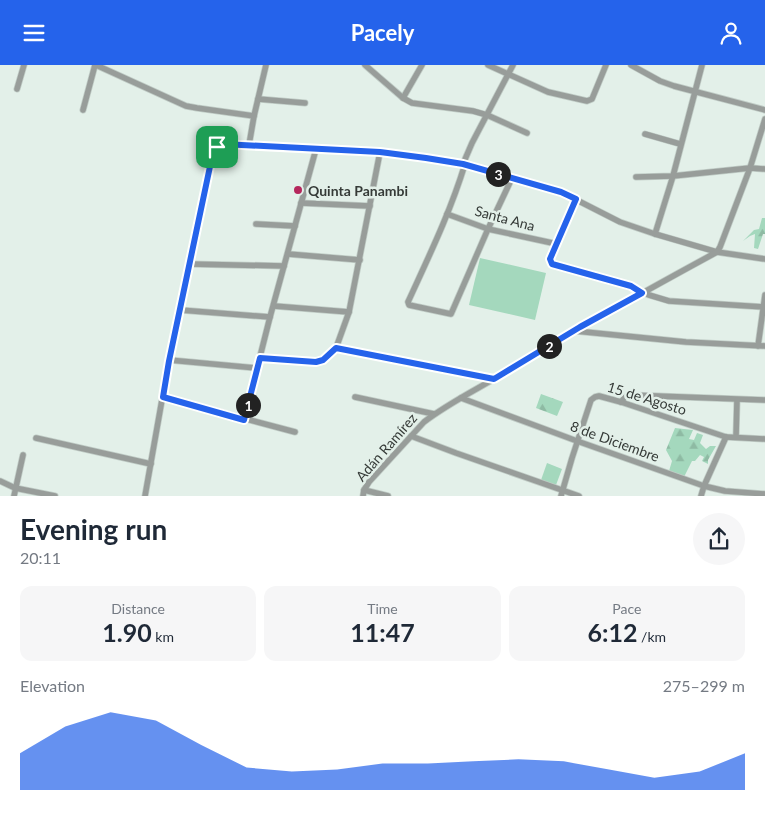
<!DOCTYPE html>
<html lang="en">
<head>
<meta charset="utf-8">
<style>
	body { margin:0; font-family:Lato,sans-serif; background:#f6f6f7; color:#1f2937; height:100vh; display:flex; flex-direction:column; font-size:19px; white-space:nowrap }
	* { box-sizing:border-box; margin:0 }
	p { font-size:16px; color:#747a83 }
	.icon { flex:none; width:28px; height:28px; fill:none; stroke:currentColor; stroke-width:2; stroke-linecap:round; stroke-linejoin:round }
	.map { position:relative; height:431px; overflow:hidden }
	.side { display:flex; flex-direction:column; background:#fff; flex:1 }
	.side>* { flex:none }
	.pin { position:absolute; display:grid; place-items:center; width:42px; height:42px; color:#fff; margin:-21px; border-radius:10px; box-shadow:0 2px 8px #0006 }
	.km { position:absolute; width:25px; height:25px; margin:-12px; border-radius:50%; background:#222; color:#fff; font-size:14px; line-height:25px; text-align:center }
	.round { display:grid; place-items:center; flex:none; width:52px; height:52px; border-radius:26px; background:#f6f6f7 }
	.summary { display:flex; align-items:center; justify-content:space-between; height:85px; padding:0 20px }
	h1 { font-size:28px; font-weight:700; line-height:38px }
	.metrics { display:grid; grid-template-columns:repeat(3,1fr); gap:8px; height:85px; padding:5px 20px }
	.metrics div { display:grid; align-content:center; border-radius:12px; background:#f6f6f7; text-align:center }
	.metrics b { font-size:25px; font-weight:700 }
	.metrics small { font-size:14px; font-weight:400 }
	.metrics p { font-size:14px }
	.chart { height:140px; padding:10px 20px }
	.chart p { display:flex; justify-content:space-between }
	.chart svg { width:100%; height:90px; margin-top:5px; fill:#2563eb; opacity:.7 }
	header { display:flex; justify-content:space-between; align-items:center; height:65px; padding:0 20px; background:#2563eb; color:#fff; font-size:22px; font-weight:700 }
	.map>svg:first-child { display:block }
	.green { fill:#a4d8bd }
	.forest { fill:url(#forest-firs) }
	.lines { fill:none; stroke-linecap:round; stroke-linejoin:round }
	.minor-casing { stroke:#c0ccc6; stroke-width:7 }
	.minor { stroke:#989d9a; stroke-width:5.5 }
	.route-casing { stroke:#fff; stroke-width:10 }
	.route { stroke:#2563eb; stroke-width:6 }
	.poi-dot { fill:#b5275c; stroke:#e3f0e9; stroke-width:2 }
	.labels { text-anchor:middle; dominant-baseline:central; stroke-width:5; stroke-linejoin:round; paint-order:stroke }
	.poi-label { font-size:14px; font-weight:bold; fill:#363b38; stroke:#e3f0e9; text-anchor:start }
	.street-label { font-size:14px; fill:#363b38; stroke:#e3f0e9 }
</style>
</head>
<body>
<header><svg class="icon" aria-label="menu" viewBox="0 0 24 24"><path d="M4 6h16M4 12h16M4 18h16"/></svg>Pacely<svg class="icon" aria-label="person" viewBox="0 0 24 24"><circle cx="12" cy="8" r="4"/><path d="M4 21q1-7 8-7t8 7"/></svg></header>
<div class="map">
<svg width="765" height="431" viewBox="0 0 765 431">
	<defs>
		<pattern id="forest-firs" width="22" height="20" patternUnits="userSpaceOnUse" patternTransform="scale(1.25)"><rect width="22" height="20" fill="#a4d8bd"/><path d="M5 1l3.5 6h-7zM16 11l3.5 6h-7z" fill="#8ebaa3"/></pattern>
	</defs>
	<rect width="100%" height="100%" fill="#e3f0e9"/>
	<g class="green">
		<path d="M 480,193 L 546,208 L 535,255 L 469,240 Z"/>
		<path d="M 547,398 L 562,404 L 556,420 L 541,415 Z"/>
	</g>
	<g class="forest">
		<path d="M 762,153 L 765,153 L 765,169 L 763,169 L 758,184 L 754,183 L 755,169 L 750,171 L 743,176 L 754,165 L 759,164 Z"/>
		<path d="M 541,329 L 563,337 L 557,351 L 536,343 Z"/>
		<path d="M 675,363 L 693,365 L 689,374 L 694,375 L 697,368 L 703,370 L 700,378 L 706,384 L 710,381 L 716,381 L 708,395 L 708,399 L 702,396 L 704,392 L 700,390 L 695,396 L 692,396 L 684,412 L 669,406 L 672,396 L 666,385 Z"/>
	</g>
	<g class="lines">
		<defs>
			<g id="minor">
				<path d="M 96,0 L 186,41 L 197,43 L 254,51"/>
				<path d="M 365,0 L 403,33 L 412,38 L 473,46 L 487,50 L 527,68"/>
				<path d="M 488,0 L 548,27 L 587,36 L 592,34 L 606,0"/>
				<path d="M 631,0 L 660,16 L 674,21 L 765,45"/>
				<path d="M 17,24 L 24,0"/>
				<path d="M 403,33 L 422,0"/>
				<path d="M 258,34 L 305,38"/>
				<path d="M 83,45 L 95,0"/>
				<path d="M 645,69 L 680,79"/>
				<path d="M 249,80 L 254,51 L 266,0"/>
				<path d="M 463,99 L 472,78 L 513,0"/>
				<path d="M 465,99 C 450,148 429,191 408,237 L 409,240 L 451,249 L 488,164 L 512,113"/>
				<path d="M 636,112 L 673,111 L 750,103 L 765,104"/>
				<path d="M 576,134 L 550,194 L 552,199 L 631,221 L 649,230 L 669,236 L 765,242"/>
				<path d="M 301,138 L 370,141"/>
				<path d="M 447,149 L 488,164 L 557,179"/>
				<path d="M 256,159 L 295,161"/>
				<path d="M 655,169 L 673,111 L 702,0"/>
				<path d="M 288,189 L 360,195"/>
				<path d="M 189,199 L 284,201"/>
				<path d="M 274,241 L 349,247"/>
				<path d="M 180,245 L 270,252"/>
				<path d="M 575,266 L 686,277 L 765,281"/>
				<path d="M 758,281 L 765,230"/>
				<path d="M 336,283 L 494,315"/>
				<path d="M 260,293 L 316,297 L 323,295 L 336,283 L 349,247 L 380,87"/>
				<path d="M 169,295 L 257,303"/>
				<path d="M 163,332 L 295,367"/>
				<path d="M 355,332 L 434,349"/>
				<path d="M 461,333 L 577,376 L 704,421 L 725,426 L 765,429"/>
				<path d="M 621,337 L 625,332 L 630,330 L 765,335"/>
				<path d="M 244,355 L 270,252 L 316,84"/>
				<path d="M 411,371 L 456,388 L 579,431"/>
				<path d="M 736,372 L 737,335"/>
				<path d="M 36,373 L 151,399"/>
				<path d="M 0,416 L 15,423 L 55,431"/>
				<path d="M 364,425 L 388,431"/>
				<path d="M 14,431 L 23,390"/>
				<path d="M 145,431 L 169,295 L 212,92 L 217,82 L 222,79 L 380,87 L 463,99 L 561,127 L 620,157 L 655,169 L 717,187 L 765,194"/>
				<path d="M 363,431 L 364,425 L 369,417 L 424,357 C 450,337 480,323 509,305 C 577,264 647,225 717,187 L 720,182 L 750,103 L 765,54"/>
				<path d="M 561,431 L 572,393 L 591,335 L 595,332 L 599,331 L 621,337 L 726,372 L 765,374"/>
				<path d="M 701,431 L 704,421 L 726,372"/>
			</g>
		</defs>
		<use href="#minor" class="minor-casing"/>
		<use href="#minor" class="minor"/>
	</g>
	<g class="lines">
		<defs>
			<path id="route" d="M 222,79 L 380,87 L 426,93 L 463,99 L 561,127 L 576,134 L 550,194 L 552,199 L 631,221 L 642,228 L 580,262 L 494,314 L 336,283 L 323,295 L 316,297 L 260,293 L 244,355 L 163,332 L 169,296 L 212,92 L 217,82 Z"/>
		</defs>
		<use href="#route" class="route-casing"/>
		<use href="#route" class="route"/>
	</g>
	<circle class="poi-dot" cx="298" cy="125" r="5"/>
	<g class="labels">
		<g class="poi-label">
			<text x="308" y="125">Quinta Panambi</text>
		</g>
		<g class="street-label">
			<text transform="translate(505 153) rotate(15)">Santa Ana</text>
			<text transform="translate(647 333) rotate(17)">15 de Agosto</text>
			<text transform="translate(615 376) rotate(20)">8 de Diciembre</text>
			<text transform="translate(386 382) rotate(-49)">Adán Ramírez</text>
		</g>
	</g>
</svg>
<div class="pin" style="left:217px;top:82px;background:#1e9e55"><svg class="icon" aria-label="arrive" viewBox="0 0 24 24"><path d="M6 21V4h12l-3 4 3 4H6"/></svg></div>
<b class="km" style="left:248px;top:340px">1</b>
<b class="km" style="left:549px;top:281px">2</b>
<b class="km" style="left:498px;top:109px">3</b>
</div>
<section class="side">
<div class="summary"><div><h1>Evening run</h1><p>20:11</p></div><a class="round"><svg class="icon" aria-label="share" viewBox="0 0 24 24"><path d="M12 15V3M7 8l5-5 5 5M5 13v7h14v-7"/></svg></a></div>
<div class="metrics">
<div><p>Distance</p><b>1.90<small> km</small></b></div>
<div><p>Time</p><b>11:47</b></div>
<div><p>Pace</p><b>6:12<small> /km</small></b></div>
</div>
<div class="chart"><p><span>Elevation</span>275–299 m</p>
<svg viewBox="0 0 160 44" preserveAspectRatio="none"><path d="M0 44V26L10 13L20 6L30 10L40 22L50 33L60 35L70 34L80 31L90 31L100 30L110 29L120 30L130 34L140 38L150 35L160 26V44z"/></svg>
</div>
</section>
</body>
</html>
